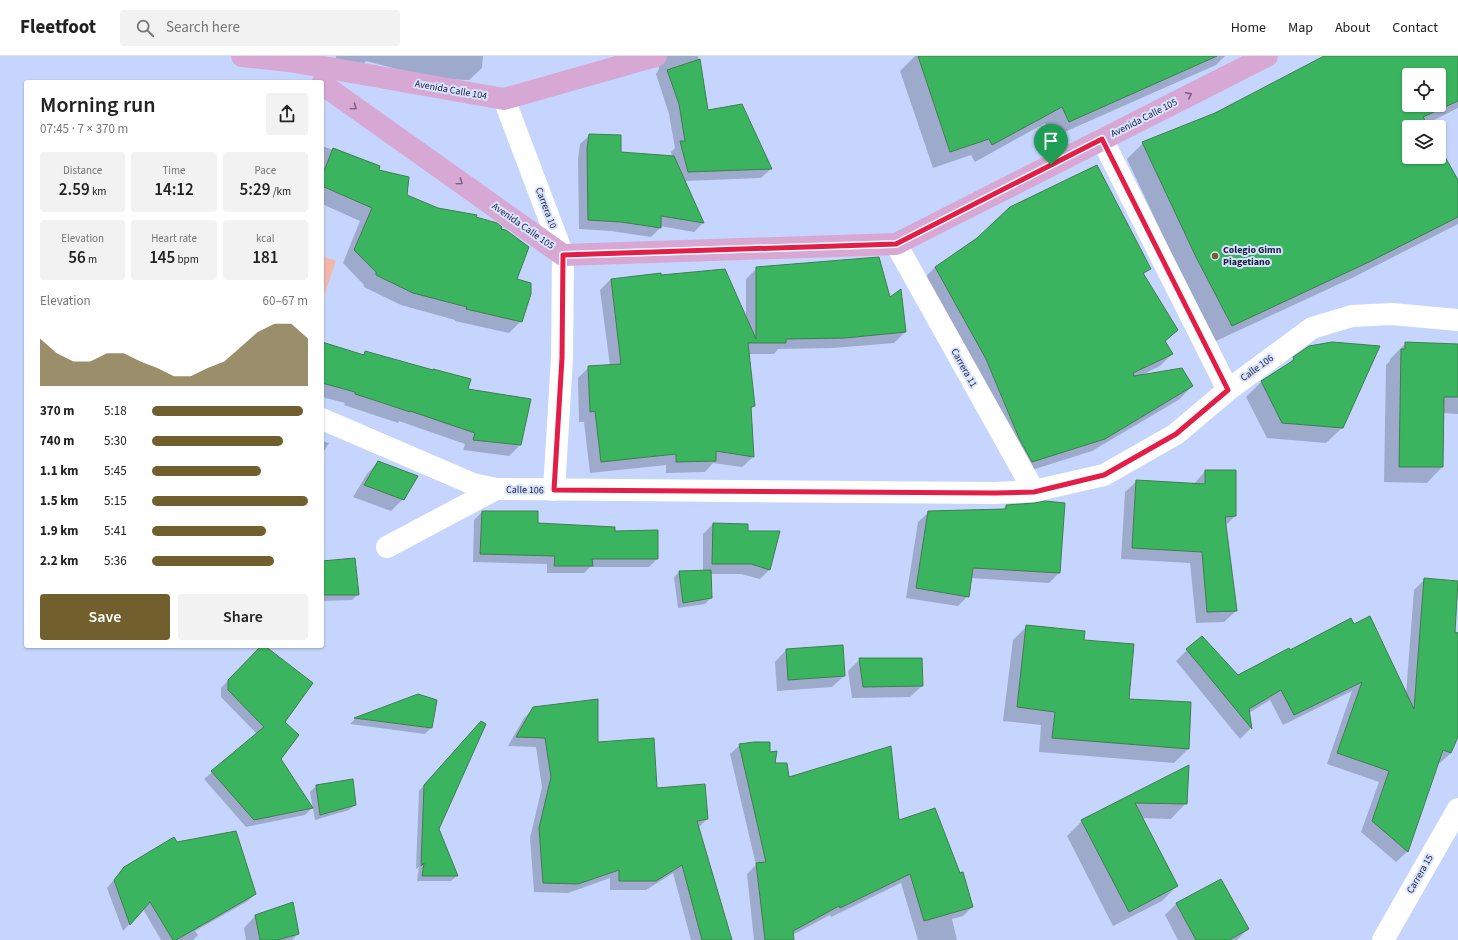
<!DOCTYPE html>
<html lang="en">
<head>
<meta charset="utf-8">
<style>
	body { margin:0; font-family:"Source Sans 3",sans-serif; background:#f2f2f2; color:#222; height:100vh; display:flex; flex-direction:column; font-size:15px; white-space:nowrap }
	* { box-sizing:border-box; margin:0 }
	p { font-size:13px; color:#767676 }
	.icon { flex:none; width:22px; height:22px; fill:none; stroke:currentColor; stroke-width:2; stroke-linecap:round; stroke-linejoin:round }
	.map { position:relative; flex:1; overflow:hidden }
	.side { position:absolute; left:24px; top:24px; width:300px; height:568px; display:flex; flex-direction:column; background:#fff; border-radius:4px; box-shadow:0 1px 3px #0004 }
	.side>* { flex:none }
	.controls { position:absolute; left:1402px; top:12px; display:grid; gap:8px }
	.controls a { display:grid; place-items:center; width:44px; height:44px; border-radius:4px; background:#fff; box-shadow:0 1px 3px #0004; font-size:20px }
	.pin { position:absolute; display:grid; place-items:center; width:34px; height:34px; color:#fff; margin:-41px -17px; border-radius:50% 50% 50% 0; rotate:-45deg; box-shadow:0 0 4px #0007 }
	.pin .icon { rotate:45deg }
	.round { display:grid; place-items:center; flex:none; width:42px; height:42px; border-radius:4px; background:#f2f2f2 }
	.overview { display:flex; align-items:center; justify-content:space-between; height:68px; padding:0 16px }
	h1 { font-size:22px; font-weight:600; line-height:30px }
	.stats { display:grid; grid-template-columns:repeat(3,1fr); gap:6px; height:68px; padding:4px 16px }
	.stats div { display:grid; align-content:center; border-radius:4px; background:#f2f2f2; text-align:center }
	.stats b { font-size:17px; font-weight:600 }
	.stats small { font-size:11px; font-weight:400 }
	.stats p { font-size:11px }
	.chart { height:112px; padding:8px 16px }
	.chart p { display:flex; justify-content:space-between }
	.chart svg { width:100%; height:72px; margin-top:4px; fill:#715f2d; opacity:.7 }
	.primary-button { display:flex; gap:8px; margin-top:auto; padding:8px 16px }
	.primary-button a { flex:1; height:46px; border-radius:4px; background:#715f2d; color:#fff; font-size:16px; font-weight:600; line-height:46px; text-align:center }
	.primary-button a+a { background:#f2f2f2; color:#222 }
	ul { padding:0 16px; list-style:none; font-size:13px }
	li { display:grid; grid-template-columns:64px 48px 1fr; align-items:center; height:30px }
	li i { height:10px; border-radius:5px; background:#715f2d }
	header { display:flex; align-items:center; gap:24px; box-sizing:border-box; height:56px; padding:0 20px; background:#fff; border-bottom:1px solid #e0e0e0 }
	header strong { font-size:19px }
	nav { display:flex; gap:22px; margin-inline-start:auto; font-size:14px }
	.search { width:280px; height:36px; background:#f2f2f2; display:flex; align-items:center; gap:10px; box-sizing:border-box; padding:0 14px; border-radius:4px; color:#767676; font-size:15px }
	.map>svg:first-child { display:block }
	.green { fill:#f3b6ab }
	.shadow { fill:#0003; fill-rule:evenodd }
	.building { fill:#3ab45f; stroke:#407e4e; fill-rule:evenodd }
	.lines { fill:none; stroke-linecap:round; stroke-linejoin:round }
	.minor { stroke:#fff; stroke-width:22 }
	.major { stroke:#d7a8d4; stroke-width:22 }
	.oneway { stroke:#786486 }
	.route-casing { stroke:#fff; stroke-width:8 }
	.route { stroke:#e11d48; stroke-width:5 }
	.poi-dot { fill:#715f2d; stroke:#d9e3ff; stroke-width:1.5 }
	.labels { text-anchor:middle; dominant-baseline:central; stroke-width:4; stroke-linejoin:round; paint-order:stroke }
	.street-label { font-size:10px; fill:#182039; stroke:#d9e3ff }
	.poi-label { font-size:10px; font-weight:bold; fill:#182039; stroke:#d9e3ff; text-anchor:start }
</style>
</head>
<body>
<header>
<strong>Fleetfoot</strong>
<div class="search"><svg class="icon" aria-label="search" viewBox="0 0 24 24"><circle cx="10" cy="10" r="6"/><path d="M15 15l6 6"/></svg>Search here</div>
<nav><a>Home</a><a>Map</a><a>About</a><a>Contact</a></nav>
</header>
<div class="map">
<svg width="1458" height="884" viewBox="0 0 1458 884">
	<rect width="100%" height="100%" fill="#c6d5fe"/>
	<path class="green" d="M 322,200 L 336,205 L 322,245 Z"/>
	<g class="shadow">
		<path d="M 336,0 L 483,0 L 482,12 L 469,24 L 436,23 L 366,5 L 361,10 L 336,3 Z"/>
		<path d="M 654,0 L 698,0 L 708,55 L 771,113 L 761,122 L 684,125 L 703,167 L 694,176 L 660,170 L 660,172 L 651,181 L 611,175 L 579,173 L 578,103 L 580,88 L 590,79 L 620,97 L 672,100 L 671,96 L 675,92 L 669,58 L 656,18 L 659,13 L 659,6 Z"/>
		<path d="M 915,0 L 1225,0 L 1216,9 L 1051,82 L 1045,67 L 975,106 L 971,99 L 933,112 L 900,15 Z"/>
		<path d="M 1328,0 L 1458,0 L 1458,52 L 1426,68 L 1428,71 L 1409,71 L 1409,101 L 1439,101 L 1439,92 L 1458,126 L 1458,168 L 1352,222 L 1216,285 L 1180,216 L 1127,103 L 1143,87 L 1215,58 ZM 1409,19 L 1439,19 L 1439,49 L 1409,49 Z"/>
		<path d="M 322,90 L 379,110 L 378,115 L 406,140 L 438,153 L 475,162 L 500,174 L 516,224 L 521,265 L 509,277 L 455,265 L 455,264 L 401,249 L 364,231 L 364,229 L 343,207 L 360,165 L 322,148 Z"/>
		<path d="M 935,211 L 1150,213 L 1143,219 L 1177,274 L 1165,286 L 1172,298 L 1160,310 L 1142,319 L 1192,330 L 1180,343 L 1092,395 L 1019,418 L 923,224 Z"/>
		<path d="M 757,212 L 889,243 L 905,276 L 894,287 L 833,292 L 778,293 L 774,298 L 748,298 L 754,350 L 750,354 L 753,401 L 742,411 L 713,407 L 705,416 L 666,417 L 666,409 L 590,417 L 584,366 L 579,366 L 578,322 L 589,311 L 610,310 L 600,234 L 611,223 L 660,220 L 746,262 L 746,223 Z"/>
		<path d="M 322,287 L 362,299 L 365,296 L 467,334 L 520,389 L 509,400 L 463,394 L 465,388 L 399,365 L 398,367 L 344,349 L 345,347 L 322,341 Z"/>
		<path d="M 1406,287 L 1458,289 L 1458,358 L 1443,357 L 1442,411 L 1427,427 L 1384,426 L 1386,309 L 1390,305 L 1390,303 Z"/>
		<path d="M 1294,302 L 1342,372 L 1326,387 L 1267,382 L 1246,341 L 1261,326 L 1286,310 Z"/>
		<path d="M 322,385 L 329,387 L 322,398 Z"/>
		<path d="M 378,406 L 403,443 L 391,455 L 353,441 L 367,418 Z"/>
		<path d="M 1205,415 L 1235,460 L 1225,470 L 1236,555 L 1224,566 L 1196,567 L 1190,507 L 1121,503 L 1125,436 L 1137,425 L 1194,428 Z"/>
		<path d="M 1064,448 L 1059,517 L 1049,527 L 970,522 L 968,540 L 958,550 L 906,542 L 918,466 L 929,456 L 1002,454 L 1006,450 Z"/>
		<path d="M 482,456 L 537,468 L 614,476 L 657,475 L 657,503 L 649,511 L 590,511 L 584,517 L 547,517 L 547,508 L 473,506 L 474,464 Z"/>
		<path d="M 713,468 L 746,476 L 769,514 L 760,523 L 741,518 L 710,518 L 711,542 L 705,548 L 678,552 L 674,521 L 679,516 L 703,515 L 703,478 Z"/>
		<path d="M 322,506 L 358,538 L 352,544 L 322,545 Z"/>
		<path d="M 1425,523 L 1453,577 L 1458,579 L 1458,679 L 1451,697 L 1440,707 L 1438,706 L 1407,796 L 1396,806 L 1361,776 L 1379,726 L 1327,708 L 1352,635 L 1283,669 L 1270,644 L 1249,657 L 1251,672 L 1240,683 L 1176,605 L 1187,594 L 1238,620 L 1290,595 L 1353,569 L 1406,638 L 1414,534 Z"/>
		<path d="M 1027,570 L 1083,585 L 1128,644 L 1188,693 L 1174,707 L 1039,696 L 1041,669 L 1003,665 L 1013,584 Z"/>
		<path d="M 262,590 L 264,590 L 284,666 L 279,703 L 312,752 L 305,759 L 246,771 L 204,723 L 257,678 L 221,641 L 221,632 Z"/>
		<path d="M 786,594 L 844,620 L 832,631 L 777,635 L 775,606 Z"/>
		<path d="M 860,603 L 922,630 L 910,641 L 852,642 L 848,615 Z"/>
		<path d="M 418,639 L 431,672 L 425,678 L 350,668 L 355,663 Z"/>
		<path d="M 534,652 L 597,687 L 656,733 L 707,763 L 698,772 L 731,884 L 691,884 L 673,817 L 646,834 L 610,834 L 610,822 L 568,837 L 534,836 L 530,782 L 542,731 L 536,691 L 508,690 L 524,662 Z"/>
		<path d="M 475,672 L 438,773 L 457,820 L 451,825 L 417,825 L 419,811 L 416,813 L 419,735 Z"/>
		<path d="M 740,689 L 769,697 L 773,708 L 788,723 L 899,766 L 972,851 L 963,860 L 952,863 L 957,884 L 918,884 L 901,827 L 831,861 L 830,859 L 783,884 L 754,884 L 747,818 L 756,809 L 730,698 Z"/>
		<path d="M 1188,711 L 1186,747 L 1171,763 L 1142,762 L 1177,830 L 1162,845 L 1113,870 L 1067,780 L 1082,765 Z"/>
		<path d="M 352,724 L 355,749 L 349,754 L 315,764 L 310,736 L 316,730 Z"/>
		<path d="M 176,787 L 255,838 L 248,845 L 195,875 L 198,879 L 193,884 L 161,884 L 143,853 L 123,875 L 107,832 L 124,812 Z"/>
		<path d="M 1221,824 L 1248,873 L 1237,884 L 1178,884 L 1165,859 L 1176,848 Z"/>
		<path d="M 292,848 L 298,878 L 292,884 L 246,884 L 244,872 L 255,860 Z"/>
	</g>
	<g class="building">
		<path d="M 918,0 L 1217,0 L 1069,66 L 1062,51 L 992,89 L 989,83 L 950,96 Z"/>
		<path d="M 1324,0 L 1458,0 L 1458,45 L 1423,61 L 1429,71 L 1409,71 L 1409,101 L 1439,101 L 1439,90 L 1458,124 L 1458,161 L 1369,206 L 1232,270 L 1196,201 L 1142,86 L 1215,57 ZM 1409,19 L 1439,19 L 1439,49 L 1409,49 Z"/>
		<path d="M 700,3 L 708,54 L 742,48 L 772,113 L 688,116 L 680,85 L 685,85 L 679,48 L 667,14 Z"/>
		<path d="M 589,78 L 621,79 L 621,96 L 674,100 L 704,167 L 661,160 L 661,172 L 621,166 L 588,164 L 587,93 Z"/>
		<path d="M 333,92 L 380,110 L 379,114 L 409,121 L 407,139 L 438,152 L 477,159 L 476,161 L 497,167 L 502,171 L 501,173 L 506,174 L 529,191 L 517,223 L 531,227 L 531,238 L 522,266 L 466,253 L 467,251 L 413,237 L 376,219 L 376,216 L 354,194 L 372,152 L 322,130 L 322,120 Z"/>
		<path d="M 1097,109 L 1151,213 L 1143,217 L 1178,274 L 1165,285 L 1173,298 L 1133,317 L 1134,320 L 1182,312 L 1193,330 L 1105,383 L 1032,406 L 1019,382 L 986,303 L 935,211 L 977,182 L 1010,151 Z"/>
		<path d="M 879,201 L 890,241 L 901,233 L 906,276 L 845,282 L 786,283 L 786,287 L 748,287 L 755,350 L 751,351 L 754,401 L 716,395 L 716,405 L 676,406 L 676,398 L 601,406 L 595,355 L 590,356 L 588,310 L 621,308 L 611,223 L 661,217 L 661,219 L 725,213 L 756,283 L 756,211 Z"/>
		<path d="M 322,286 L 364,299 L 365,295 L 433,314 L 433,313 L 471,323 L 468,333 L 531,343 L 521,389 L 473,384 L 475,377 L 410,355 L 410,356 L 380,346 L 355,338 L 355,336 L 322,327 Z"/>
		<path d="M 1332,286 L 1380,290 L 1343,372 L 1282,367 L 1261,325 L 1294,304 L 1293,301 L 1309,290 Z"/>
		<path d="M 1405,286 L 1458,288 L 1458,341 L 1444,341 L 1443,411 L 1399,411 L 1401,293 L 1405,293 Z"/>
		<path d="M 378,405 L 418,420 L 404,444 L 364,429 Z"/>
		<path d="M 1205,414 L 1236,414 L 1236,460 L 1225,461 L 1237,555 L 1207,556 L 1202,496 L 1132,492 L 1136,424 L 1205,428 Z"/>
		<path d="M 1045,445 L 1065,447 L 1060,517 L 973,512 L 969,541 L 916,532 L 928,455 L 1006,453 L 1006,449 L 1035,447 Z"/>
		<path d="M 482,455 L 538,455 L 538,467 L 615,471 L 615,475 L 658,474 L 658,503 L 592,503 L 593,510 L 554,510 L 555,500 L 480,498 Z"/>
		<path d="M 713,467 L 748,468 L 748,475 L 780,475 L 770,514 L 751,508 L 712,508 Z"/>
		<path d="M 355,502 L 359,539 L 322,539 L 322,505 Z"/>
		<path d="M 711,514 L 712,542 L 683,547 L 679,515 Z"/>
		<path d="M 1424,522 L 1458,525 L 1455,576 L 1458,577 L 1458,681 L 1451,697 L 1443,694 L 1408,796 L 1372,765 L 1389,715 L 1337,697 L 1362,626 L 1294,659 L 1281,634 L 1249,653 L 1252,673 L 1186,593 L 1202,580 L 1238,619 L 1289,592 L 1290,594 L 1351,562 L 1354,568 L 1370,560 L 1414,653 Z"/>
		<path d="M 1026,569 L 1085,575 L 1084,584 L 1134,588 L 1129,643 L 1191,646 L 1189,693 L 1052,682 L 1055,656 L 1017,651 Z"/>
		<path d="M 843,589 L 845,620 L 788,624 L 786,593 Z"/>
		<path d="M 261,590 L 265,590 L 313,627 L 285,666 L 299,679 L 281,703 L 313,752 L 254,764 L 211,715 L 264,671 L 228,634 L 228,624 Z"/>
		<path d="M 859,602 L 922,602 L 923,630 L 863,631 Z"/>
		<path d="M 418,638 L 437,644 L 432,672 L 354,662 Z"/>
		<path d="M 598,643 L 598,686 L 654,682 L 657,732 L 705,728 L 708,763 L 697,765 L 732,884 L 702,884 L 682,809 L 656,825 L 619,825 L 619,814 L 578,828 L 543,827 L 539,772 L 551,721 L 545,682 L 516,681 L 533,651 Z"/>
		<path d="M 481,665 L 486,668 L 439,773 L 458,820 L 422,820 L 424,807 L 421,810 L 424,729 Z"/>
		<path d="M 754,686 L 770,686 L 770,696 L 777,695 L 775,707 L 787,707 L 789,721 L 891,690 L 899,764 L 935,752 L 960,817 L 963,816 L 973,851 L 924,865 L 910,818 L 840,852 L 839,850 L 793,875 L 794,884 L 765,884 L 756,807 L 766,806 L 739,688 Z"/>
		<path d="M 1189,709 L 1187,748 L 1135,747 L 1178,830 L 1129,856 L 1081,764 Z"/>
		<path d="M 353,723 L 356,749 L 320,759 L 316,729 Z"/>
		<path d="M 236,775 L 256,838 L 176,884 L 173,884 L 150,846 L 130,869 L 114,824 L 124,811 L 174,781 L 177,786 Z"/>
		<path d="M 1221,823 L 1249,873 L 1229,884 L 1196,884 L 1176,847 Z"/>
		<path d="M 293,846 L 299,878 L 277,884 L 260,884 L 255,859 Z"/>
	</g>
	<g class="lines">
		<g class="minor">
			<path d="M 504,43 L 563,199 L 562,302 L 554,434"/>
			<path d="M 1102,83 L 1228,334"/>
			<path d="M 896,188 L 1034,435"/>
			<path d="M 322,363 L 473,428 L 496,433 L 995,437 L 1034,435 L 1104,419 L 1176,378 L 1228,334 L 1312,272 L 1352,260 L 1392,258 L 1458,264"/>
			<path d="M 387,491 L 496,433"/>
			<path d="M 1383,884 L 1458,753"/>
		</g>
		<g class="major">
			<path d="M 242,0 L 289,5 L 504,43 L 656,0"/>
			<path d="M 322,28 L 563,199 L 896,188 L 1267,0"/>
		</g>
	</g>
	<defs><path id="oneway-chevron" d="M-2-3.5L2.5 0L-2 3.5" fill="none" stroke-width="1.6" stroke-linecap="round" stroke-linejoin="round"/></defs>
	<g class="oneway">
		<use href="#oneway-chevron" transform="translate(1189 39) rotate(-27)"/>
		<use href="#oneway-chevron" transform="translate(354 51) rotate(35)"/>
		<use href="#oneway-chevron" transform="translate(460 126) rotate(35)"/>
	</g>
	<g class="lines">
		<defs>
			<path id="route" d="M 1102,83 L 1228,334 L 1176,378 L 1104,419 L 1034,436 L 995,437 L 554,434 L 562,302 L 563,199 L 896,188 Z"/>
		</defs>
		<use href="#route" class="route-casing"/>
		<use href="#route" class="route"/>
	</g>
	<circle class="poi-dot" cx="1215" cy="200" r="4"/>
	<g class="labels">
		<g class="street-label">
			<text transform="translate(451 34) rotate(10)">Avenida Calle 104</text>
			<text transform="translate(1144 62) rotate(-27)">Avenida Calle 105</text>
			<text transform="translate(546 152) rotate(69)">Carrera 10</text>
			<text transform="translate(523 170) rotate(35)">Avenida Calle 105</text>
			<text transform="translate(964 312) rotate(61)">Carrera 11</text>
			<text transform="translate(1257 312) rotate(-36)">Calle 106</text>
			<text transform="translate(525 434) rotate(1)">Calle 106</text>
			<text transform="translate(1420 818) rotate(-60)">Carrera 15</text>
		</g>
		<g class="poi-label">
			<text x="1223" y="194">Colegio Gimn<tspan x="1223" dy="12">Piagetiano</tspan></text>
		</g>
	</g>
</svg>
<div class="controls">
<a><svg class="icon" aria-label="locate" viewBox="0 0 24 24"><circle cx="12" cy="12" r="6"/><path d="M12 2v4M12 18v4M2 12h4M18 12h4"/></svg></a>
<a><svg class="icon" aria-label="layers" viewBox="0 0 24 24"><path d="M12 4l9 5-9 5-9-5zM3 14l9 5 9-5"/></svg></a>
</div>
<div class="pin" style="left:1051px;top:109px;background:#1e9e55"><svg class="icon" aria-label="arrive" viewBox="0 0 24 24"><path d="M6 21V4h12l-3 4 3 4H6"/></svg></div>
<section class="side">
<div class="overview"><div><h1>Morning run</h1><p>07:45 · 7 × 370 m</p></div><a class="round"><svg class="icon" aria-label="share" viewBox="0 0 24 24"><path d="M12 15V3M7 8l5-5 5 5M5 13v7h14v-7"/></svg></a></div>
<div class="stats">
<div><p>Distance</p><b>2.59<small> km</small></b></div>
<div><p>Time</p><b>14:12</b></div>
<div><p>Pace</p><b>5:29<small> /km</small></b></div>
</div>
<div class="stats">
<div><p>Elevation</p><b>56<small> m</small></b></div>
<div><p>Heart rate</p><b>145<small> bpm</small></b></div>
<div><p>kcal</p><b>181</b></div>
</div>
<div class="chart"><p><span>Elevation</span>60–67 m</p>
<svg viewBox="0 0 160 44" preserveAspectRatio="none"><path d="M0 44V15L10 24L20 29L30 29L40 24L50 24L60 29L70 33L80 38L90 38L100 33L110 29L120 20L130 11L140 6L150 6L160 15V44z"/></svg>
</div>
<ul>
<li><b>370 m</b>5:18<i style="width:97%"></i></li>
<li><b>740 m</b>5:30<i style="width:84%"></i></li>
<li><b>1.1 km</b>5:45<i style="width:70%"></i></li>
<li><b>1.5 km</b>5:15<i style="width:100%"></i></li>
<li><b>1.9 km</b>5:41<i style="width:73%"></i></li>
<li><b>2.2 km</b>5:36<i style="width:78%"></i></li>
</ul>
<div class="primary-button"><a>Save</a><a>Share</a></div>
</section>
</div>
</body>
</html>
